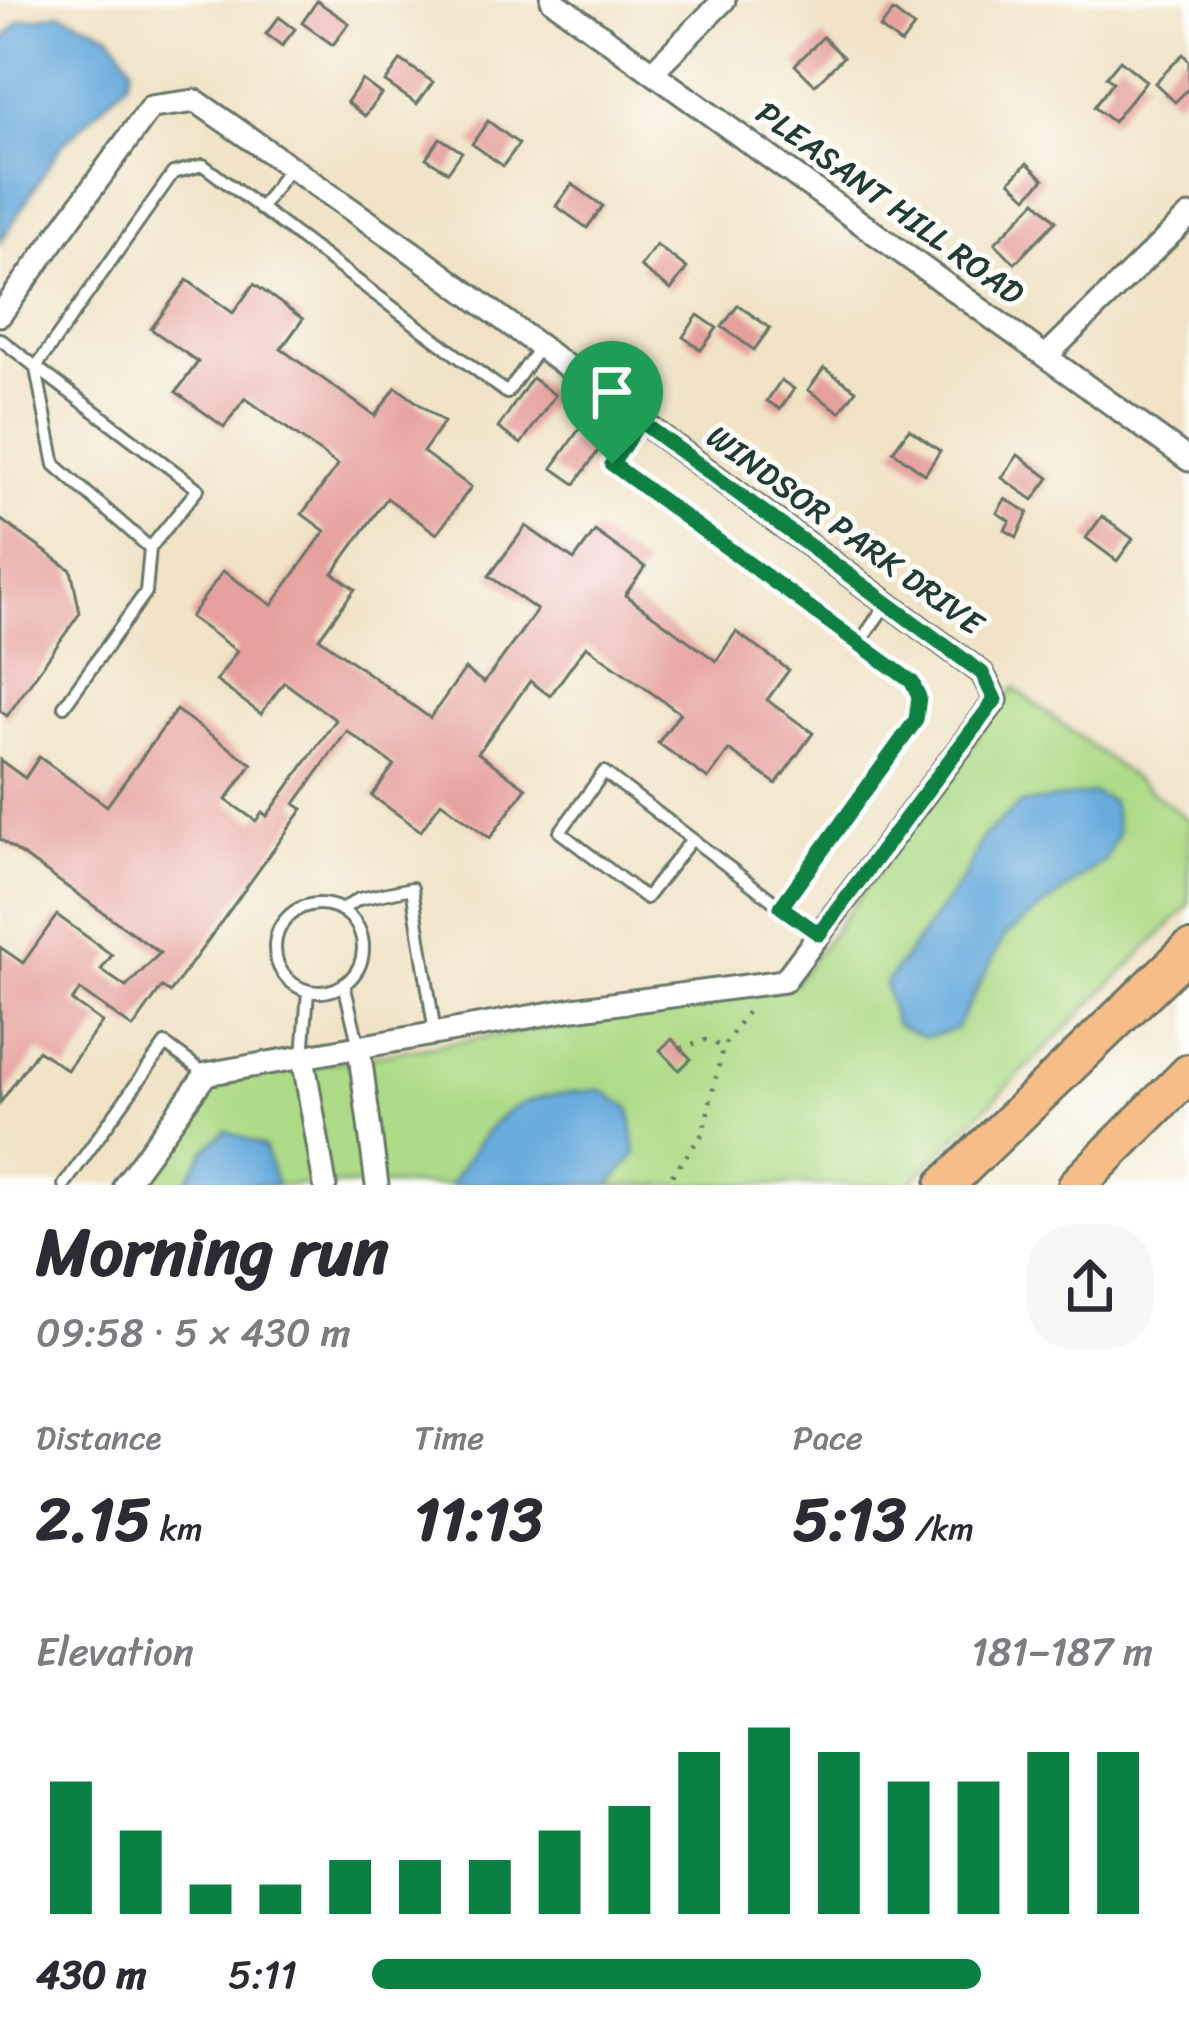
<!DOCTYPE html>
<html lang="en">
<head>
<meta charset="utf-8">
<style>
	body { margin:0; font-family:Sriracha,sans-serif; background:#f7f7f7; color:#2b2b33; height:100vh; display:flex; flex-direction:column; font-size:45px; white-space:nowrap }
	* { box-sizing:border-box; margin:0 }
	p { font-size:39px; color:#7c7c81 }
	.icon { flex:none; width:66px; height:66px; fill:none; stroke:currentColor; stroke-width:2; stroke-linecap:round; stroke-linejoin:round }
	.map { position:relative; height:1185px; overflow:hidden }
	.drawer { display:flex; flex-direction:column; background:#fff; flex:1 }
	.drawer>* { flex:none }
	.pin { position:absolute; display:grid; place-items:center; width:102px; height:102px; color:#fff; margin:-123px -51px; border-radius:50% 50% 50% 0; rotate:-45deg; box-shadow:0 0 12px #0007 }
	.pin .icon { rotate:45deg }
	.round { display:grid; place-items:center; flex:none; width:126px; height:126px; border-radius:48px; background:#f7f7f7 }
	.headline { display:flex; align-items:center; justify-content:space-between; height:204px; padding:0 36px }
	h1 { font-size:66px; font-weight:700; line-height:90px }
	.figures { display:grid; grid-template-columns:repeat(3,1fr); gap:18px; height:204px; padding:12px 36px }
	.figures div { display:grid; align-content:center }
	.figures b { font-size:60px; font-weight:700 }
	.figures small { font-size:33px; font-weight:400 }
	.figures p { font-size:33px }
	.chart { height:336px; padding:24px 36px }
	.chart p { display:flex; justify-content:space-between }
	.chart svg { width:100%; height:216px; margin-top:12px; stroke:#0b8043; stroke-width:6 }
	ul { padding:0 36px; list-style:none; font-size:39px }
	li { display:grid; grid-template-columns:192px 144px 1fr; align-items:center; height:90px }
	li i { height:30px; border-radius:15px; background:#0b8043 }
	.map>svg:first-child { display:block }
	.green { fill:#addb87; stroke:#668c5e; stroke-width:3 }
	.water { fill:#68abdd; stroke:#447488; stroke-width:3 }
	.building { fill:#e6a09d }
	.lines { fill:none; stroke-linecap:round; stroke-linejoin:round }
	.lane-casing { stroke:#687767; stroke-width:16 }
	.street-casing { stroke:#687767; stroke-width:27 }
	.primary-casing { stroke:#687767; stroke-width:42 }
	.path { stroke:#687767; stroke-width:4.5; stroke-dasharray:3 9; stroke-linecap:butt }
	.lane { stroke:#fff; stroke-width:10 }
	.street { stroke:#fff; stroke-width:21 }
	.primary { stroke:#f7bd88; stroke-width:36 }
	.route-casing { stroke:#fff; stroke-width:24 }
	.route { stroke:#0b8043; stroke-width:15 }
	.labels { text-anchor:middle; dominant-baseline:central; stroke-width:10; stroke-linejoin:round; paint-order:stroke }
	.street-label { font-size:33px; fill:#1f3d34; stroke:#fdfcf7 }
</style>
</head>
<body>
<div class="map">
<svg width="1189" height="1185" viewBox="0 0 1189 1185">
	<rect width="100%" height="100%" fill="#fdfcf7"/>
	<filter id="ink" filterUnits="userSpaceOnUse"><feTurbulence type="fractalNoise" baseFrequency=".00833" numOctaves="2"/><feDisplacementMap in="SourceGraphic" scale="24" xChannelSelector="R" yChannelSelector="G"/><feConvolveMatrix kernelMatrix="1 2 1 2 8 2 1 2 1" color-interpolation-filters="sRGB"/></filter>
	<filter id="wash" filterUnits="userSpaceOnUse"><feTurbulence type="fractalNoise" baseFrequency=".004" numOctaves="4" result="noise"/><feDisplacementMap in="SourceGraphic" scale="48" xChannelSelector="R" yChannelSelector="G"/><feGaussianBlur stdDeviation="2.7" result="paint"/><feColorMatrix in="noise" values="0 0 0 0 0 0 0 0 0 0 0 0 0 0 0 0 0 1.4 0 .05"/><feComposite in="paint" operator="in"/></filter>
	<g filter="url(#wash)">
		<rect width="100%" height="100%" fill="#f0e3c6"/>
		<path class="green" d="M 1014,688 L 1189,820 L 1189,906 L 908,1185 L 138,1185 L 210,1083 L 793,986 Z"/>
		<g class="water">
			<path d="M 61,13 L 110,34 L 132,66 L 127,82 L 61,146 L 0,243 L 0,44 L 19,21 Z"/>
			<path d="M 1092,793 L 1112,801 L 1118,833 L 1105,860 L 1005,936 L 956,1029 L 924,1038 L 895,1024 L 885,984 L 964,877 L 982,838 L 1020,804 Z"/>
			<path d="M 601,1090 L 630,1108 L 636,1154 L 610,1185 L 450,1185 C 498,1109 509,1095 601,1090 Z"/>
			<path d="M 226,1130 L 264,1147 L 277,1185 L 184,1185 L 205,1150 Z"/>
		</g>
		<g id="blocks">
			<g class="building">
				<path d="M 317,1 L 349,23 L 333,45 L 302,23 Z"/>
				<path d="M 893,11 L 914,27 L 901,44 L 880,28 Z"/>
				<path d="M 279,17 L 295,29 L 282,46 L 266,34 Z"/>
				<path d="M 823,37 L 843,57 L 815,85 L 795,65 Z"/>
				<path d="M 1183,54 L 1189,61 L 1189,88 L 1175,102 L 1155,83 Z"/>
				<path d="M 401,60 L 433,82 L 417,104 L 385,82 Z"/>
				<path d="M 1120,60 L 1146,81 L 1113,122 L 1094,107 L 1113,82 L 1106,77 Z"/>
				<path d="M 362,80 L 381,94 L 365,116 L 347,102 Z"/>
				<path d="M 488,121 L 519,144 L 503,166 L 472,144 Z"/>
				<path d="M 440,138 L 462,152 L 448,172 L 426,158 Z"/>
				<path d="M 1027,163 L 1044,179 L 1027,197 L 1010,181 Z"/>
				<path d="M 572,184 L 603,206 L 587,228 L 556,206 Z"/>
				<path d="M 1036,201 L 1056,221 L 1015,263 L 995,243 Z"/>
				<path d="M 656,245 L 687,268 L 671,290 L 640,267 Z"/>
				<path d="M 187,280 L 233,313 L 254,284 L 303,319 L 281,349 L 375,416 L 396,387 L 444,422 L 423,452 L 471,487 L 437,534 L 387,498 L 333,573 L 355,589 L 319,638 L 430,718 L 465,669 L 484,683 L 537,610 L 489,576 L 526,526 L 574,560 L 595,531 L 645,567 L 625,595 L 716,661 L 736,632 L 789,670 L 767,700 L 813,733 L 776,784 L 729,750 L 708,779 L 658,743 L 680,713 L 586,646 L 550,696 L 530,681 L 478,753 L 526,788 L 490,838 L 441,802 L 421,831 L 372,796 L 394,765 L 347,731 L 295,804 L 303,809 L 170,993 L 162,987 L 133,1028 L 80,990 L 72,1001 L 102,1022 L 67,1070 L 38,1050 L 0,1103 L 0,947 L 23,963 L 57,915 L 112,955 L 101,970 L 126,987 L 160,953 L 0,839 L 0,760 L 25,778 L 39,757 L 107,806 L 176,710 L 252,764 L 226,800 L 256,821 L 262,812 L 267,816 L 336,720 L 284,682 L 261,714 L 216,681 L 237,651 L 190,617 L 223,571 L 272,605 L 325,531 L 302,514 L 338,465 L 245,398 L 224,427 L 176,392 L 198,362 L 151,329 Z"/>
				<path d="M 738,305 L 770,328 L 754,350 L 722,327 Z"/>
				<path d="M 698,315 L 717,328 L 701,350 L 683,337 Z"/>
				<path d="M 824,368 L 856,390 L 840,412 L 808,390 Z"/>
				<path d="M 532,378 L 555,395 L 521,444 L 498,428 Z"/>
				<path d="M 781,380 L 794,389 L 780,409 L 767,401 Z"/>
				<path d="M 587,418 L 610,434 L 575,484 L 552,468 Z"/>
				<path d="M 909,429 L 940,451 L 925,474 L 893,451 Z"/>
				<path d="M 1018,455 L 1049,478 L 1033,500 L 1002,478 Z"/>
				<path d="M 1005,499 L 1028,512 L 1017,537 L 1005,530 L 1010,521 L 997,513 Z"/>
				<path d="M 1102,516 L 1133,539 L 1117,561 L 1086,538 Z"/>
				<path d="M 0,519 L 71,570 L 80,613 L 7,716 L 0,711 Z"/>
				<path d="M 672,1039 L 691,1059 L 679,1070 L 660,1050 Z"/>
			</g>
		</g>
	</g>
	<g filter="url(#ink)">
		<use href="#blocks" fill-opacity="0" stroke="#687767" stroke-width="3"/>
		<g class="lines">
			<defs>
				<g id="lane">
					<path d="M 260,209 L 290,167"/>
					<path d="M 0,339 L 36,367 L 173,173 L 203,165 L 507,393 L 540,347"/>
					<path d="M 36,367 L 198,489 L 150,548 L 146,592 L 64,706"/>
					<path d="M 36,369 L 55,465 L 150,548"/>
					<path d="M 640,421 L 612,464 L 912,682 L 919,697 L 916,720 L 781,907 L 819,934"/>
					<path d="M 859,644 L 887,603"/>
					<path d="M 692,839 L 646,898 L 560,832 L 604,772 L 781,907"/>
					<circle cx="319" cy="948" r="44"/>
					<path d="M 341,910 L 359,899 L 412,888 L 435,1033"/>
					<path d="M 344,984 L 359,1047"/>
					<path d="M 303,1057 L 308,991"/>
					<path d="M 64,1185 L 165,1044 L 206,1074"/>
				</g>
				<g id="street">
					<path d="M 552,0 L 1189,460"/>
					<path d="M 652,72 L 724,0"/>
					<path d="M 0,315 L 151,107 L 196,101 L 412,252 L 982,673 L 996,700 L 784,981 L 574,1009 L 206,1074 L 125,1185"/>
					<path d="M 1046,356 L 1189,216"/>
					<path d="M 359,1047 L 377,1185"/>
					<path d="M 303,1057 L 325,1185"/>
				</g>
				<g id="primary">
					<path d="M 945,1185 L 1189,950"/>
					<path d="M 1077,1185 L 1189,1073"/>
				</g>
			</defs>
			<use href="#lane" class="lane-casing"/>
			<use href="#street" class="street-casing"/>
			<use href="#primary" class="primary-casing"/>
			<g class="path">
				<path d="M 681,1048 L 705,1040 L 723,1047"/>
				<path d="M 665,1185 L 703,1133 L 723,1047 L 752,1005"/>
			</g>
			<use href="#lane" class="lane"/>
			<use href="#street" class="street"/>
			<use href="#primary" class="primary"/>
		</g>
	</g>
	<g class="lines" filter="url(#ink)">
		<defs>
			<path id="route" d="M 640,421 L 982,673 L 995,700 L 819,934 L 781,907 L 916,720 L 919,697 L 912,682 L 612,464 Z"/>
		</defs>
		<use href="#route" class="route-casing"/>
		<use href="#route" class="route"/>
	</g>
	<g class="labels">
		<g class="street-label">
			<text transform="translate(890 203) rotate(36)">PLEASANT HILL ROAD</text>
			<text transform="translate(845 530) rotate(36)">WINDSOR PARK DRIVE</text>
		</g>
	</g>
</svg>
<div class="pin" style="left:612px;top:464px;background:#1e9e55"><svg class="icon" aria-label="arrive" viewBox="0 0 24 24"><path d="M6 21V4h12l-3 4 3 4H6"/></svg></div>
</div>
<section class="drawer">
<div class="headline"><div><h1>Morning run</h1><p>09:58 · 5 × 430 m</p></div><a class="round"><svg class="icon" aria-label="share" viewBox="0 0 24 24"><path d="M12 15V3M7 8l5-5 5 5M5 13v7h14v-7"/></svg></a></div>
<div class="figures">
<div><p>Distance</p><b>2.15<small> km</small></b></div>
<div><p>Time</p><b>11:13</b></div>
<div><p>Pace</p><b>5:13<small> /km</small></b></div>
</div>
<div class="chart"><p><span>Elevation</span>181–187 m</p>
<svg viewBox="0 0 160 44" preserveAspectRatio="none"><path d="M5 44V17M15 44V27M25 44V38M35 44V38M45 44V33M55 44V33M65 44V33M75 44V27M85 44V22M95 44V11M105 44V6M115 44V11M125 44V17M135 44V17M145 44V11M155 44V11"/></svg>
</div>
<ul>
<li><b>430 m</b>5:11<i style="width:78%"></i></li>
</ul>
</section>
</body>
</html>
